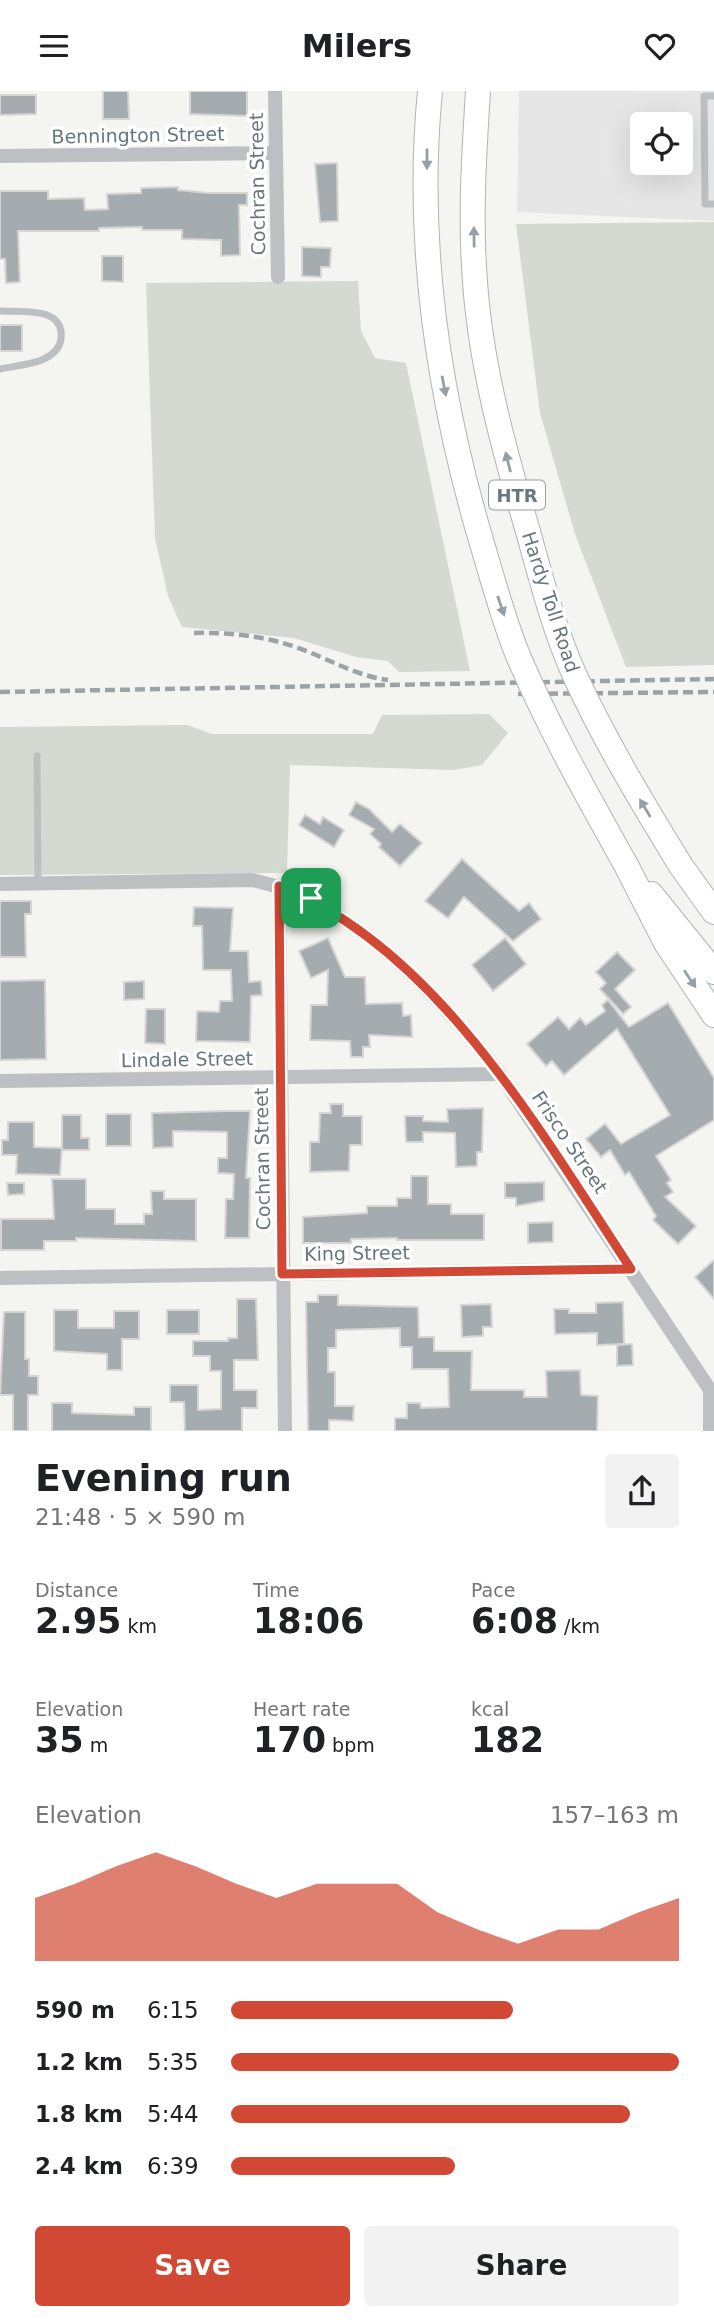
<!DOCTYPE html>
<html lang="en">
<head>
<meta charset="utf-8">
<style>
	body { margin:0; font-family:"DejaVu Sans",sans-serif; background:#f2f2f2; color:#202124; height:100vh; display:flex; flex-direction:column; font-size:26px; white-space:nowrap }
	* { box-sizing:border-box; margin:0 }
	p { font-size:23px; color:#757577 }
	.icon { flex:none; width:38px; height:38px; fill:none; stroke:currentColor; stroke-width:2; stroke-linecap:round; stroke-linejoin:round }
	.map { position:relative; height:1340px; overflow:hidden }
	.panel { display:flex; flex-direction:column; background:#fff; flex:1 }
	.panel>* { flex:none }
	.fabs { position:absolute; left:630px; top:21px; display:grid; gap:14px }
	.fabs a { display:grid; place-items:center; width:63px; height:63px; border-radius:7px; background:#fff; box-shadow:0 7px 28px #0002; font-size:35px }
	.pin { position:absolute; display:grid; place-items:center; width:60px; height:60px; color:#fff; margin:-30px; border-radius:14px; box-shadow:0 4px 10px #0006 }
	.round { display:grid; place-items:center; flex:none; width:74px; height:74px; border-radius:7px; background:#f2f2f2 }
	.overview { display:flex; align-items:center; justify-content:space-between; height:119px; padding:0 35px }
	h1 { font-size:38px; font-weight:600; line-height:52px }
	.metrics { display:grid; grid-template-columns:repeat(3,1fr); gap:10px; height:119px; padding:7px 35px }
	.metrics div { display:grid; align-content:center }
	.metrics b { font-size:35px; font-weight:600 }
	.metrics small { font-size:19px; font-weight:400 }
	.metrics p { font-size:19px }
	.chart { height:196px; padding:14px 35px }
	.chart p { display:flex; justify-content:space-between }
	.chart svg { width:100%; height:126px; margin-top:7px; fill:#d14935; opacity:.7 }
	.action { display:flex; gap:14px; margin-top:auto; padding:14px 35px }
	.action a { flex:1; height:80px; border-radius:7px; background:#d14935; color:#fff; font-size:28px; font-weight:600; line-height:80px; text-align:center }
	.action a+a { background:#f2f2f2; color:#202124 }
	ul { padding:0 35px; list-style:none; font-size:23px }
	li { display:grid; grid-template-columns:112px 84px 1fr; align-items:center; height:52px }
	li i { height:18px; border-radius:9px; background:#d14935 }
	header { display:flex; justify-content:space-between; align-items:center; height:91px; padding:0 35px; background:#fff; font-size:32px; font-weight:600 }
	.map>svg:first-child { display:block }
	.built { fill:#e5e6e5; fill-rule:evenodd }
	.green { fill:#d4d9d1 }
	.building { fill:#a4acb0; stroke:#d6d5d4; stroke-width:2 }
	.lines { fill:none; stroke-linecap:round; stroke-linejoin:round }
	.motorway-casing { stroke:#afb4b6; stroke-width:26 }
	.service { stroke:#bcc0c3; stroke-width:7 }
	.minor { stroke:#bcc0c3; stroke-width:14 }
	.motorway { stroke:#fff; stroke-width:24 }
	.rail { stroke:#9ca3a7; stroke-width:4.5; stroke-dasharray:10 5; stroke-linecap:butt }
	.motorway-bridge-casing { stroke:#afb4b6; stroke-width:26; stroke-linecap:butt }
	.motorway-bridge { stroke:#fff; stroke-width:24 }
	.oneway { fill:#94a0a5 }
	.route-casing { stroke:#fff; stroke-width:14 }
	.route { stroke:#d14935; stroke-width:9 }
	.labels { text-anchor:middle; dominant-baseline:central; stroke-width:7; stroke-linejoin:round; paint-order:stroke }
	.shield { fill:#fff; stroke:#94a0a5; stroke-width:2 }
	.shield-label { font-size:18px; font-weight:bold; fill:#66777f }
	.street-label { font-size:19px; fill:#66777f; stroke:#fff }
</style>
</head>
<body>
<header><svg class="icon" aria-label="menu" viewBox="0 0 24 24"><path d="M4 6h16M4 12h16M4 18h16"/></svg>Milers<svg class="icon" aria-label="heart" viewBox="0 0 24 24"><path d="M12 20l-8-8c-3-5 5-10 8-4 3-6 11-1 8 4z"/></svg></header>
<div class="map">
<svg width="714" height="1340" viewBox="0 0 714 1340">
	<rect width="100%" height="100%" fill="#f4f4f1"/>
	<path class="built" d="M 519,0 L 714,0 L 714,130 L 517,121 ZM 642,33 L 681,33 L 681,72 L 642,72 Z"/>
	<g class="green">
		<path d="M 714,131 L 714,574 L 626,576 L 575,443 L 540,322 L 516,133 Z"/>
		<path d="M 358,190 L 361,240 L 375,267 L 406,272 L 470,580 L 399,581 L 388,570 L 356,566 L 294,547 L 182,536 L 168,505 L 155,447 L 146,192 Z"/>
		<path d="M 489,623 L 508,642 L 482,674 L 454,679 L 290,674 L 287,782 L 0,784 L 0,636 L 187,634 L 212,643 L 373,643 L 382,624 Z"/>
	</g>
	<g class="building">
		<path d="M 103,0 L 128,0 L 129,28 L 103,28 Z"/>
		<path d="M 190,0 L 247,0 L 247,25 L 190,23 Z"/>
		<path d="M 0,4 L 36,4 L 36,23 L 0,24 Z"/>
		<path d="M 337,72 L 338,130 L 320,131 L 315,73 Z"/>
		<path d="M 178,96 L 178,99 L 208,102 L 247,102 L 247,114 L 239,114 L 240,164 L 221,165 L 221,149 L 182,148 L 182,139 L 142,139 L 142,136 L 99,137 L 99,140 L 18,140 L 20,191 L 6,192 L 5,168 L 0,168 L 0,100 L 48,100 L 48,108 L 84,107 L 85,119 L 108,118 L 107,103 L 141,102 L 141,97 Z"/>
		<path d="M 302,156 L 331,157 L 330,176 L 321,176 L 321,186 L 302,185 Z"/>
		<path d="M 102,165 L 123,165 L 123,191 L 102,190 Z"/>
		<rect x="0" y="234" width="22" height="26"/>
		<path d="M 356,711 L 369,718 L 392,741 L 400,733 L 422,752 L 400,775 L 379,756 L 381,753 L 370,743 L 374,738 L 349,724 Z"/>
		<path d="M 305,724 L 320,733 L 323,726 L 344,739 L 334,756 L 299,734 Z"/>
		<path d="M 462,768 L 519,820 L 529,812 L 541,828 L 513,850 L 464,806 L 448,827 L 425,810 Z"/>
		<path d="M 0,810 L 31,810 L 31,823 L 25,823 L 26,866 L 0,866 Z"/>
		<path d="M 194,816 L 233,817 L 230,860 L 248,860 L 249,891 L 261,890 L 262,904 L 251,905 L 250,951 L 196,950 L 197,920 L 219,921 L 220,910 L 232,910 L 231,879 L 203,879 L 202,835 L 193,835 Z"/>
		<path d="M 328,847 L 345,886 L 365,886 L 366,913 L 402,912 L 403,925 L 411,924 L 412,946 L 369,944 L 370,956 L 363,956 L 363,966 L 351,966 L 350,950 L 310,949 L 311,914 L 327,914 L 328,879 L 311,887 L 299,860 Z"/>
		<path d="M 505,847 L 526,873 L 493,900 L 472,874 Z"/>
		<path d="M 617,861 L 635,879 L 615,898 L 631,916 L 623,923 L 600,898 L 606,892 L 596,881 Z"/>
		<path d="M 45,889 L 46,968 L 0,969 L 0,890 Z"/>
		<path d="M 144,890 L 144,908 L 124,909 L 124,891 Z"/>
		<path d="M 608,909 L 629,936 L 668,912 L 714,987 L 714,1029 L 656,1065 L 671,1089 L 667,1092 L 673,1101 L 665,1106 L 696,1135 L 678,1153 L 653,1129 L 656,1125 L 629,1081 L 625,1084 L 610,1059 L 601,1066 L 586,1048 L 605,1033 L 621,1053 L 670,1024 L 617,938 L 564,984 L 552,970 L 546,975 L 527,953 L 558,926 L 569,938 L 580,927 L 586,934 L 605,920 L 602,914 Z"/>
		<path d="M 146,918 L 165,918 L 165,953 L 145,952 Z"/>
		<path d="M 330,1013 L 343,1013 L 343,1025 L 362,1025 L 362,1054 L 350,1054 L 349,1080 L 310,1081 L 310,1051 L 319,1051 L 320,1022 L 331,1022 Z"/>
		<path d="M 483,1017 L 482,1061 L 477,1061 L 477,1075 L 456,1076 L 455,1042 L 423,1041 L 423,1051 L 406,1051 L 405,1025 L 423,1025 L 423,1030 L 448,1031 L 447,1018 Z"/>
		<path d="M 227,1020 L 250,1020 L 246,1087 L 250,1087 L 249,1147 L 225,1147 L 226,1108 L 233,1108 L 234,1083 L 218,1082 L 218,1067 L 227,1067 L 227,1041 L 173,1040 L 173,1056 L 153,1057 L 152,1022 Z"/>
		<rect x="106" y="1023" width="25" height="32"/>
		<path d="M 62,1024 L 81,1024 L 81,1047 L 89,1047 L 89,1059 L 62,1059 Z"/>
		<path d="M 8,1031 L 34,1031 L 34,1056 L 62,1057 L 60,1084 L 16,1083 L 17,1064 L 2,1064 L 2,1049 L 8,1049 Z"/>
		<path d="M 411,1085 L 428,1085 L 428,1113 L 451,1113 L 451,1123 L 484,1123 L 484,1149 L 397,1149 L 397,1147 L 351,1148 L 351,1152 L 303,1152 L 303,1126 L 367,1122 L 367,1115 L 397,1115 L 397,1107 L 411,1107 Z"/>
		<path d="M 52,1088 L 86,1088 L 86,1118 L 115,1118 L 115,1133 L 144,1133 L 144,1123 L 152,1123 L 151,1100 L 164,1100 L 164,1108 L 196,1108 L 196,1150 L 76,1147 L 76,1150 L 44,1150 L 44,1159 L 1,1159 L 1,1128 L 54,1128 Z"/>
		<path d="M 544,1091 L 544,1110 L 516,1115 L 516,1107 L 505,1107 L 505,1092 Z"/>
		<path d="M 7,1092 L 24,1092 L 24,1103 L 8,1104 Z"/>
		<path d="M 553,1131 L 553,1151 L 528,1152 L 528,1132 Z"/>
		<path d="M 714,1169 L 714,1208 L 695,1186 Z"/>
		<path d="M 318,1204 L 338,1204 L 338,1214 L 418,1216 L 419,1246 L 434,1246 L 434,1260 L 472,1260 L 471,1299 L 524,1299 L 524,1306 L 547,1306 L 546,1280 L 580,1279 L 581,1304 L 598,1305 L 597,1340 L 395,1340 L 395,1327 L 407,1327 L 407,1312 L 420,1312 L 421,1317 L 449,1316 L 448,1278 L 412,1278 L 412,1256 L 400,1256 L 400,1237 L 336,1239 L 336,1257 L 328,1257 L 328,1281 L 335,1281 L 335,1315 L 354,1315 L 353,1330 L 329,1329 L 329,1340 L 308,1340 L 306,1211 L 318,1211 Z"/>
		<path d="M 237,1208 L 256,1208 L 258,1269 L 234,1269 L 234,1299 L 257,1299 L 257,1317 L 242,1317 L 242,1340 L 185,1340 L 184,1311 L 170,1311 L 170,1294 L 198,1294 L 198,1319 L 221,1318 L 221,1280 L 210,1280 L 210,1265 L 193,1265 L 193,1250 L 228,1250 L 228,1247 L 237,1247 Z"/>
		<path d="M 623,1211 L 624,1253 L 597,1254 L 597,1242 L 555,1243 L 554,1218 L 569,1218 L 569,1222 L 596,1222 L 596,1212 Z"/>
		<path d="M 491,1213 L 492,1236 L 483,1236 L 483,1245 L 462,1246 L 461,1214 Z"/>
		<path d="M 54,1219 L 78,1219 L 78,1237 L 114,1237 L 114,1220 L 139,1220 L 139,1248 L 122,1248 L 122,1279 L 107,1279 L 107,1263 L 54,1260 Z"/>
		<rect x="167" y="1219" width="32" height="24"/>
		<path d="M 4,1221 L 25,1221 L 25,1268 L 29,1268 L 29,1285 L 38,1285 L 38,1304 L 28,1304 L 28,1340 L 13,1340 L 13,1304 L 0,1304 Z"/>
		<path d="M 632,1253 L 633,1274 L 617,1275 L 617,1254 Z"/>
		<path d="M 52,1312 L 72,1312 L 72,1322 L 134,1324 L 134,1316 L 151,1316 L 151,1340 L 52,1340 Z"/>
	</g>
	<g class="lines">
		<defs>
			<g id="motorway">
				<path d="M 626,774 L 666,852 L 714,924"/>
				<path d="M 681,775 L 714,821"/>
				<path d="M 651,803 L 714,881"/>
			</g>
		</defs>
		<use href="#motorway" class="motorway-casing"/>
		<g class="service">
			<path d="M 714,5 L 704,5 L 705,113 L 714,113"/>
			<path d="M 0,220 C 21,221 65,215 61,248 C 60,257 52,264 44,268 C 31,274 14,275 0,278"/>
			<path d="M 37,665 L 38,792"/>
		</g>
		<g class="minor">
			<path d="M 275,0 L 278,186"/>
			<path d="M 0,65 L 276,62"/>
			<path d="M 0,793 L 252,789 C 353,810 439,905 500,983 L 714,1305"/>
			<path d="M 279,795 L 285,1340"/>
			<path d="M 0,990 L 500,983"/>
			<path d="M 0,1187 L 631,1178"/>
			<path d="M 710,1340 L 710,1300"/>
		</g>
		<use href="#motorway" class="motorway"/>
		<g class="rail">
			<path d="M 194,542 C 229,541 263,545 296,556 C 327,567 356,585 388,589"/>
			<path d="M 0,601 L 714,588"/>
			<path d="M 518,603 L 714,601"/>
		</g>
		<defs>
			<g id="motorway-bridge">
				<path d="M 430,0 C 415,153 439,309 483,456 C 494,493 504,531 519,567 C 550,639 588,706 626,774"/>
				<path d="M 478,0 C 474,63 470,127 475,191 C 481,277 505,362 529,444 C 542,491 555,541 575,585 C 606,652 643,713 681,775"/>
			</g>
		</defs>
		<use href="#motorway-bridge" class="motorway-bridge-casing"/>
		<use href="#motorway-bridge" class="motorway-bridge"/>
	</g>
	<defs><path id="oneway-solid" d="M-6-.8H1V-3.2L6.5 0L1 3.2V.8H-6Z" transform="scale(1.75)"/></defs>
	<g class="oneway">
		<use href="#oneway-solid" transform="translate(427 68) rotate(90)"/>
		<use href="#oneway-solid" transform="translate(474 146) rotate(-91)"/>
		<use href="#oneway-solid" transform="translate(444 295) rotate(79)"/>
		<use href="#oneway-solid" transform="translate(508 371) rotate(-104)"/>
		<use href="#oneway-solid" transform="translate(501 515) rotate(71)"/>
		<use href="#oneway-solid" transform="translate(645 717) rotate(-121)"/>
		<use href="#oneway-solid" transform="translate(690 888) rotate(56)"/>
	</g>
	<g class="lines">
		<defs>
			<path id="route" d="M 279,795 C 436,856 542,1043 631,1178 L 282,1183 Z"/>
		</defs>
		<use href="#route" class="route-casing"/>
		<use href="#route" class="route"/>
	</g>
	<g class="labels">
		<rect class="shield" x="489" y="389.5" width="56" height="29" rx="5"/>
		<g class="shield-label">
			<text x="517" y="404">HTR</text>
		</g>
		<g class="street-label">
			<text transform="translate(138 44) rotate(-1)">Bennington Street</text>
			<text transform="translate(257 93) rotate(-91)">Cochran Street</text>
			<text transform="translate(551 511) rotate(72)">Hardy Toll Road</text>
			<text transform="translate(187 968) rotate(-1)">Lindale Street</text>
			<text transform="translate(570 1051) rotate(56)">Frisco Street</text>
			<text transform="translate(262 1068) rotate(-91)">Cochran Street</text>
			<text transform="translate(357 1162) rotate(-1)">King Street</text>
		</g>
	</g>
</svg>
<div class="fabs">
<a><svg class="icon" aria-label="locate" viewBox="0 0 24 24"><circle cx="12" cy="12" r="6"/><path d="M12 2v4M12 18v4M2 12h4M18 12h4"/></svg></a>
</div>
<div class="pin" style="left:311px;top:807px;background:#1e9e55"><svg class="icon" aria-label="arrive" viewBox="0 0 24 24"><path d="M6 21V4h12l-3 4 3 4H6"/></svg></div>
</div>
<section class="panel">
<div class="overview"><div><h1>Evening run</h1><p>21:48 · 5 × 590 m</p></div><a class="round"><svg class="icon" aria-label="share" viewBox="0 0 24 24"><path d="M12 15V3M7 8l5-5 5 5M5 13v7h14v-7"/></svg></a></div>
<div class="metrics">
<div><p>Distance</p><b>2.95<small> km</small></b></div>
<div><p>Time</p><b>18:06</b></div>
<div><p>Pace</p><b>6:08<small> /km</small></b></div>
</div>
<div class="metrics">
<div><p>Elevation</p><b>35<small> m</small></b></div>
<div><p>Heart rate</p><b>170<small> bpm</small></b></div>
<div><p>kcal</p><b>182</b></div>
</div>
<div class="chart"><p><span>Elevation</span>157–163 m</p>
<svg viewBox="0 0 160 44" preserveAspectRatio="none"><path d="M0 44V22L10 17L20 11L30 6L40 11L50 17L60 22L70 17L80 17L90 17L100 27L110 33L120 38L130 33L140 33L150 27L160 22V44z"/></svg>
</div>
<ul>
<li><b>590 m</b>6:15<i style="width:63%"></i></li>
<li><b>1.2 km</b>5:35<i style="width:100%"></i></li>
<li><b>1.8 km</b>5:44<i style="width:89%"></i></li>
<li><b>2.4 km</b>6:39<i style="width:50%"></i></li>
</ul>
<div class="action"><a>Save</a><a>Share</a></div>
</section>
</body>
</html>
